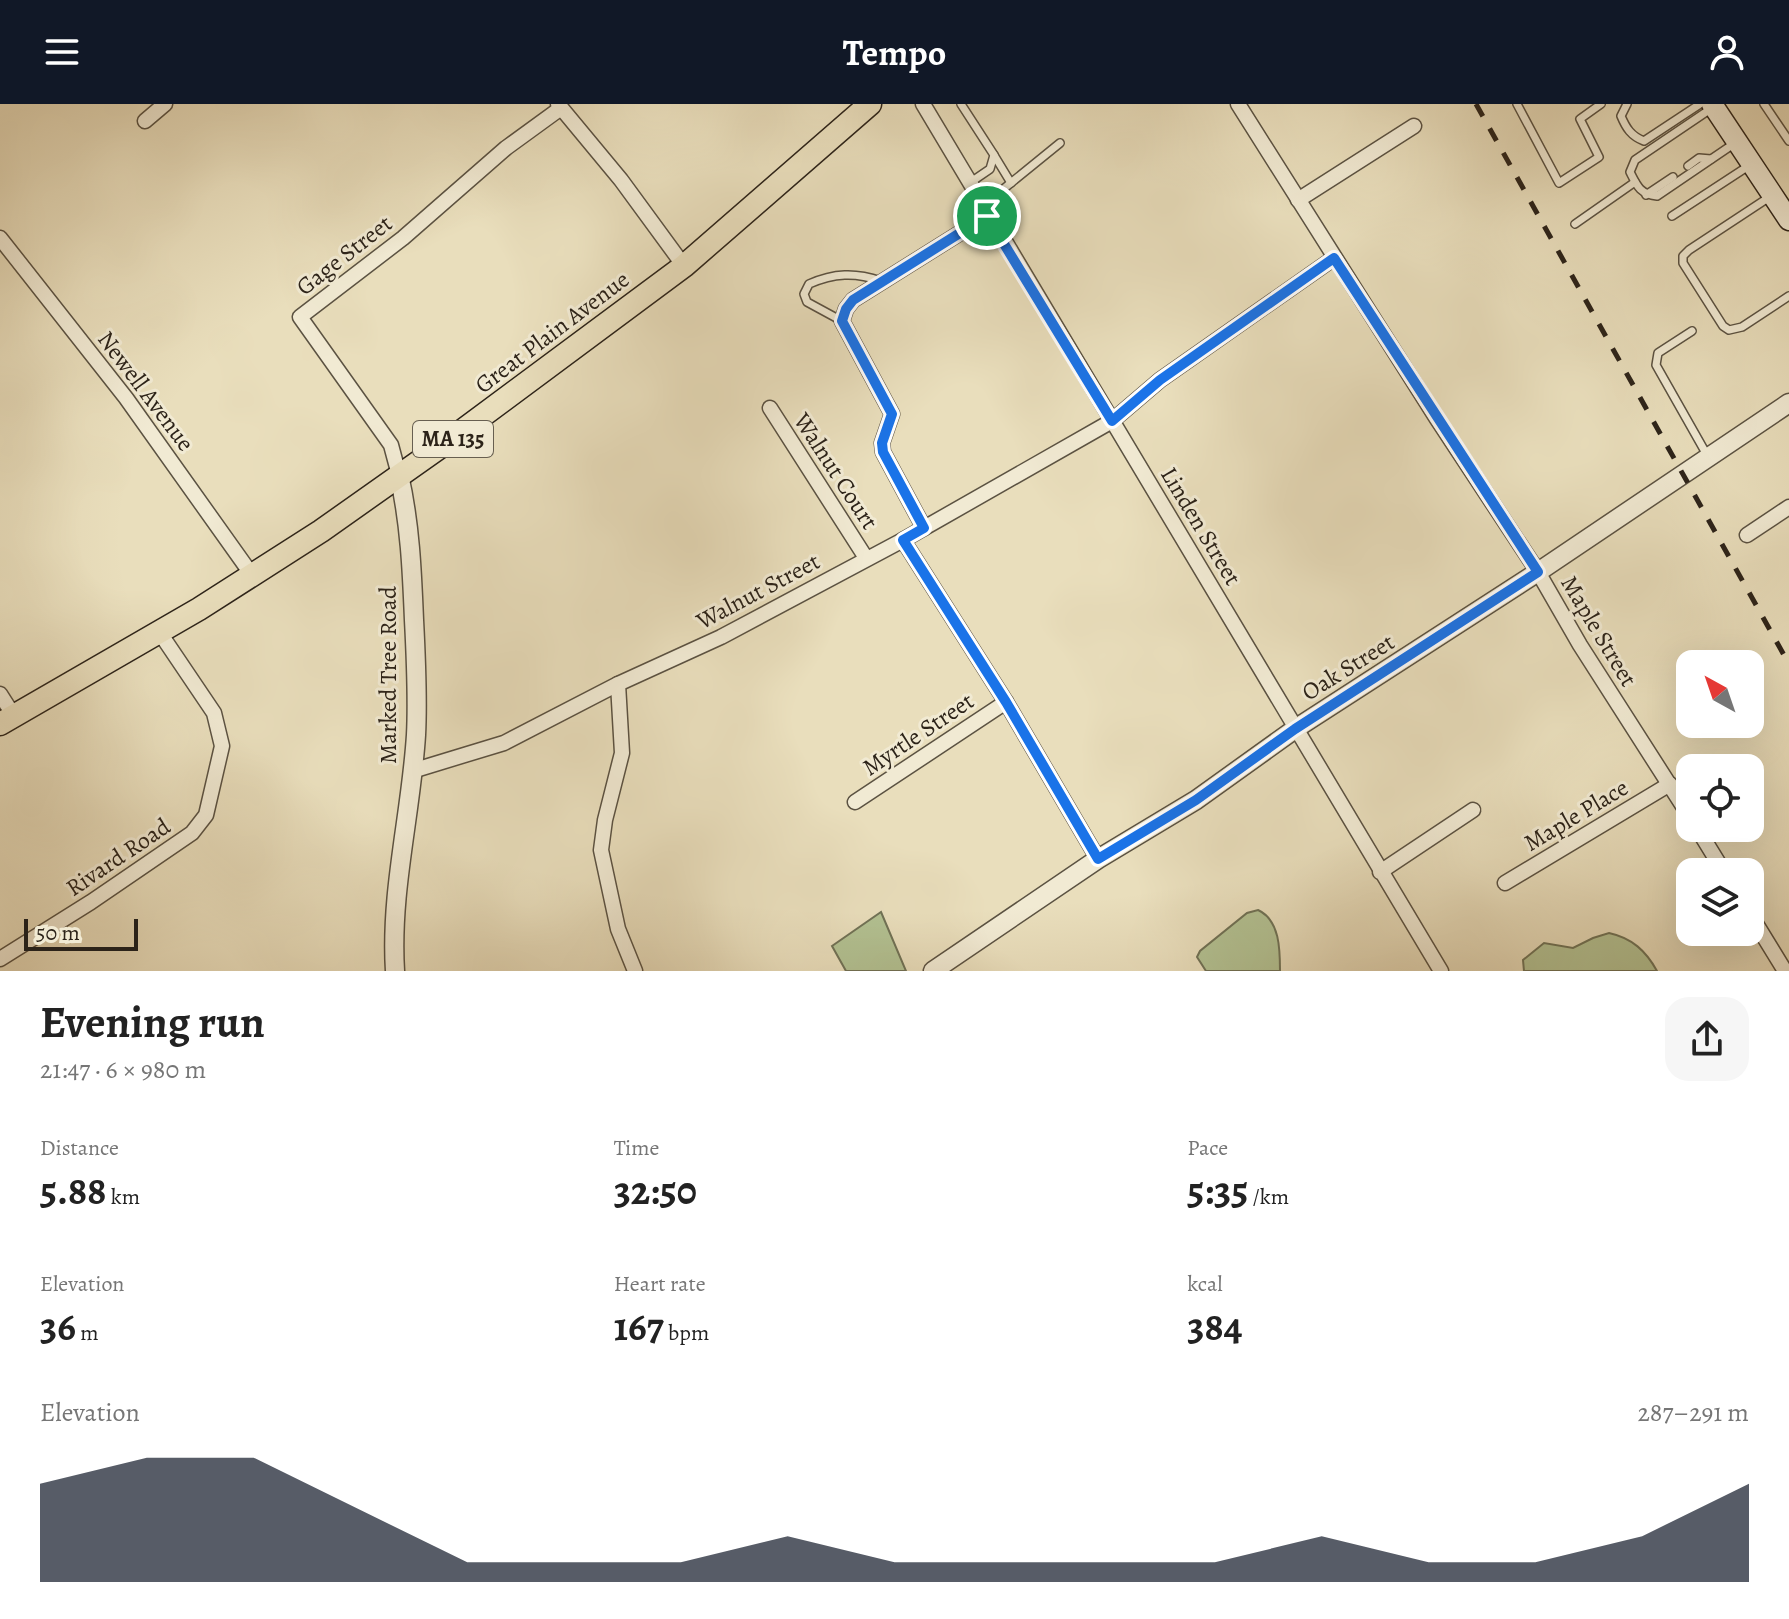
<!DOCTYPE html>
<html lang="en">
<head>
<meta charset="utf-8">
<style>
	body { margin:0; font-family:Alegreya,serif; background:#f6f6f6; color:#222; height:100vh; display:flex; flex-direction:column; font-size:30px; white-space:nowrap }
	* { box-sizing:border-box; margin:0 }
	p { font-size:26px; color:#767676 }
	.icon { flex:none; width:44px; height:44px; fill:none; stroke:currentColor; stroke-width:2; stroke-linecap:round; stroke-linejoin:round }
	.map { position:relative; height:867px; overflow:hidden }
	.panel { display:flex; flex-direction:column; background:#fff; flex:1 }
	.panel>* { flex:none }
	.needle { width:52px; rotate:320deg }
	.controls { position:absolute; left:1676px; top:546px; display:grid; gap:16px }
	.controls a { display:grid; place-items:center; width:88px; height:88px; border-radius:16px; background:#fff; box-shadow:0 8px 32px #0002; font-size:40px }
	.scale { position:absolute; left:24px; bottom:20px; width:114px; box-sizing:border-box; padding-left:8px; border:4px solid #2c2319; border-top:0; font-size:22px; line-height:28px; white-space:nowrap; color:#2c2319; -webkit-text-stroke:6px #f1ead3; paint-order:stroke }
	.pin { position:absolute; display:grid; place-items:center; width:68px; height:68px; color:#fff; margin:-34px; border:4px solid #fff; border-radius:50%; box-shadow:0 2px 8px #0007 }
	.round { display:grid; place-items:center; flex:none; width:84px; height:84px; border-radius:24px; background:#f6f6f6 }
	.head { display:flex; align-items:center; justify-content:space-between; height:136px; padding:0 40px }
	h1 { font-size:44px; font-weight:700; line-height:60px }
	.metrics { display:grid; grid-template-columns:repeat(3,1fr); gap:12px; height:136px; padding:8px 40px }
	.metrics div { display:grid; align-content:center }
	.metrics b { font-size:40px; font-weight:700 }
	.metrics small { font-size:22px; font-weight:400 }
	.metrics p { font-size:22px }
	.chart { height:224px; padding:16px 40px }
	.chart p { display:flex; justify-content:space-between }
	.chart svg { width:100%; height:144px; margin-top:8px; fill:#111827; opacity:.7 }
	header { display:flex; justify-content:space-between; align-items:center; height:104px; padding:0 40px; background:#111827; color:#fff; font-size:36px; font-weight:700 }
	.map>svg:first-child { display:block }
	.green { fill:#b3c293; stroke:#707256; stroke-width:2 }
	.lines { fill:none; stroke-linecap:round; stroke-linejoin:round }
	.service-casing { stroke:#5b5242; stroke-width:10 }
	.minor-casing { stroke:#5b5242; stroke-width:17 }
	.tertiary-casing { stroke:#5b5242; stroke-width:21 }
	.secondary-casing { stroke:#2c2319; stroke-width:23 }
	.primary-casing { stroke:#2c2319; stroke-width:25 }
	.service { stroke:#f1ead3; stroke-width:7 }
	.minor { stroke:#f1ead3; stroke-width:14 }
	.tertiary { stroke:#f1ead3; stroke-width:18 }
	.secondary { stroke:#f1ead3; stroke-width:20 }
	.primary { stroke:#e9debc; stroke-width:22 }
	.rail { stroke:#2c2319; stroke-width:5; stroke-dasharray:14 14; stroke-linecap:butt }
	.route-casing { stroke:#fff; stroke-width:16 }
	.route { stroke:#1a73e8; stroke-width:10 }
	.labels { text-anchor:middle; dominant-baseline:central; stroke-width:6; stroke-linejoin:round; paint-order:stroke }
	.shield { fill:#f1ead3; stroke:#675f51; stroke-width:2 }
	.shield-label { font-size:22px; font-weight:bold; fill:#2c2319 }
	.street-label { font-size:24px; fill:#2c2319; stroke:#f1ead3 }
</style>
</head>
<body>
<header><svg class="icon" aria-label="menu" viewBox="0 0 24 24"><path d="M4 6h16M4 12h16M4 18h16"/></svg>Tempo<svg class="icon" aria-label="person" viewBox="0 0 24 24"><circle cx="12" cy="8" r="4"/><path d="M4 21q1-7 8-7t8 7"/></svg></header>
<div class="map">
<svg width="1789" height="867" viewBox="0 0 1789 867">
	<rect width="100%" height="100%" fill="#e9debc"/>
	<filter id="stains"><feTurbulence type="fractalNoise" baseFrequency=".0025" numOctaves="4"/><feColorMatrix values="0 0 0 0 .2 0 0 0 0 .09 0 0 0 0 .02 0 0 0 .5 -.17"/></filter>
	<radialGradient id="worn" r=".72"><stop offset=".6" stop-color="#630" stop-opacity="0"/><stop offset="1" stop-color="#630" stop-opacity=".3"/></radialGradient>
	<g class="green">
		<path d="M 1258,806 C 1280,816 1280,846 1280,867 L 1206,867 L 1197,853 L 1200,847 L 1247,809 Z"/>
		<path d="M 881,808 L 906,867 L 846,867 L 832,842 Z"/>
		<path d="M 1609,829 C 1632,834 1646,847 1657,867 L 1524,867 L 1523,856 L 1544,839 L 1573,844 L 1593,834 Z"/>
	</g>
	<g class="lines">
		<defs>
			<g id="service">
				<path d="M 961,0 L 994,51 L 990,65 L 971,78"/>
				<path d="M 1517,0 L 1559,79 L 1599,53 L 1580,15 L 1601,0"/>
				<path d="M 1627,0 L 1621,12 C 1626,24 1631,32 1644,37 L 1700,0"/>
				<path d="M 1764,0 L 1789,37"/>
				<path d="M 1712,4 L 1635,56 L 1630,68 C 1637,82 1640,90 1657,92 L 1735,39"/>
				<path d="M 994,51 L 1011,79"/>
				<path d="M 1688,62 L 1699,54 L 1711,55"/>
				<path d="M 1646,91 L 1673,73"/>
				<path d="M 1771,92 L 1689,146 L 1683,152 L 1683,159 L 1723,222 L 1729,226 L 1742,223 L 1789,192"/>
				<path d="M 988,110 L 996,91 L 1060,39"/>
				<path d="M 1672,112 L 1750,61"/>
				<path d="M 1575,120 L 1635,78"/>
				<path d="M 842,217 L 807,198 L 804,190 L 809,180 C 834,169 855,168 881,177"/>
				<path d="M 1692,227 L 1658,249 L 1656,261 L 1707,351"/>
			</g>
			<g id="minor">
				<path d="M 558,0 L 621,76 L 684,162"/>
				<path d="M 923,0 L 1441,867"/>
				<path d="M 1238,0 L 1437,315 L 1538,468 L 1580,541 L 1690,713"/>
				<path d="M 145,17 L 165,0"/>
				<path d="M 1298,96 L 1414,22"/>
				<path d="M 0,134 L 126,294 L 252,471"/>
				<path d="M 770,304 L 866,454"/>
				<path d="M 399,371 L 391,341 L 300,213 L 403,134 L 506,44 L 561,4"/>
				<path d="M 924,424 L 883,348 L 882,339 L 892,310 L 842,217 L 846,205 L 853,196 L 987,112"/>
				<path d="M 1747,431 L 1789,403"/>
				<path d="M 903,436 L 1006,598 L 1098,755"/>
				<path d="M 618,580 L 622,649 L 605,716 L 601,746 L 618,825 L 635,867"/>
				<path d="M 0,590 L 14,612"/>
				<path d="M 412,667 L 504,639 L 618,580 L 721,533 L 903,436 L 1112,317 L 1160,276 L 1334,154"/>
				<path d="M 855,698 L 1006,598"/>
				<path d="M 1697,724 L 1724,768"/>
				<path d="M 1380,768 L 1473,706"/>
				<path d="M 1505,779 L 1670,680"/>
				<path d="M 1750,810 L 1785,867"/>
				<path d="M 0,855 L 91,798 L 192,729 L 206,711 L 222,642 L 214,609 L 160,529"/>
			</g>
			<g id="tertiary">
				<path d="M 395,867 C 390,787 411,711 416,631 C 418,593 416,554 414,516 C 412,467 410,419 399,371"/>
				<path d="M 933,867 L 1098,755 L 1196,696 L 1295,625 L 1538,468 L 1789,299"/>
			</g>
			<path id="secondary" d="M 1712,0 L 1789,116"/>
			<path id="primary" d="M 0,620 L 199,505 L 321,427 L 447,338 L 684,162 L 870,0"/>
		</defs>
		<use href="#service" class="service-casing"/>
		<use href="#minor" class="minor-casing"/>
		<use href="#tertiary" class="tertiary-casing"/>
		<use href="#secondary" class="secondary-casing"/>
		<use href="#primary" class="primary-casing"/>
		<use href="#service" class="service"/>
		<use href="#minor" class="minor"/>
		<use href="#tertiary" class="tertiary"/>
		<use href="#secondary" class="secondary"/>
		<use href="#primary" class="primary"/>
		<path class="rail" d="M 1476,0 L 1789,560"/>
	</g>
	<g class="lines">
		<defs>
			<path id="route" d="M 987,112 L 1112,317 L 1160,276 L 1334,154 L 1538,468 L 1295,625 L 1196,696 L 1098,755 L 1006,598 L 903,436 L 924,424 L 883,348 L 882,339 L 892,310 L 842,217 L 846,205 L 853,196 Z"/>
		</defs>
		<use href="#route" class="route-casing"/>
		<use href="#route" class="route"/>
	</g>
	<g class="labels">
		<rect class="shield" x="413" y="317" width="80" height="36" rx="6"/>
		<g class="shield-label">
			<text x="453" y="335">MA 135</text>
		</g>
		<g class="street-label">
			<text transform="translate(344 151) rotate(-38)">Gage Street</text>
			<text transform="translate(552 228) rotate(-37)">Great Plain Avenue</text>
			<text transform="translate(146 287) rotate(53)">Newell Avenue</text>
			<text transform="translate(836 367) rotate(57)">Walnut Court</text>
			<text transform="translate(1201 422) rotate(59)">Linden Street</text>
			<text transform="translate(758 487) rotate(-28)">Walnut Street</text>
			<text transform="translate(1599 527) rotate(59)">Maple Street</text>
			<text transform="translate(1348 563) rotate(-32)">Oak Street</text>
			<text transform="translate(388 571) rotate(-90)">Marked Tree Road</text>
			<text transform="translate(918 630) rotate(-34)">Myrtle Street</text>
			<text transform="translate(1576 711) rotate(-31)">Maple Place</text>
			<text transform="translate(118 753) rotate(-34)">Rivard Road</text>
		</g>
	</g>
	<rect width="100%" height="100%" filter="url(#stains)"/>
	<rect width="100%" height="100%" fill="url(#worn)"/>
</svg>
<div class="controls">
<a><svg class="needle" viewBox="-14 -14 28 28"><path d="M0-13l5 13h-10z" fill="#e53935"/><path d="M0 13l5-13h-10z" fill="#767676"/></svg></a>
<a><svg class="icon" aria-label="locate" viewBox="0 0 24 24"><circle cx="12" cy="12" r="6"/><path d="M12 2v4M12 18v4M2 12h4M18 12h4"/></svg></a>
<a><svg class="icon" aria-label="layers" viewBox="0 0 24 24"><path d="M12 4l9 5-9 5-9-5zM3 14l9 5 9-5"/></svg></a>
</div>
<div class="scale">50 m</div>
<div class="pin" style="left:987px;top:112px;background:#1e9e55"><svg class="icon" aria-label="arrive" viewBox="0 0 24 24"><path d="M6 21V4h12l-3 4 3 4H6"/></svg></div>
</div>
<section class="panel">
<div class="head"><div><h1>Evening run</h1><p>21:47 · 6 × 980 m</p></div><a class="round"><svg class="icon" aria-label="share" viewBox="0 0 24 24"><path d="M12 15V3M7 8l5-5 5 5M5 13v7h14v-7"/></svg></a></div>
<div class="metrics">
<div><p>Distance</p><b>5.88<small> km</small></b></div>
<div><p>Time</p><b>32:50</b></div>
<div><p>Pace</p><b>5:35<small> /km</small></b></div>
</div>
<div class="metrics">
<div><p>Elevation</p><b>36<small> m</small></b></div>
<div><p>Heart rate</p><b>167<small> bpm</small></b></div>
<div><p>kcal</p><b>384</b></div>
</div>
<div class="chart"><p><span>Elevation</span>287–291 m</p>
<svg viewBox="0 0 160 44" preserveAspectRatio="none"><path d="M0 44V14L10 6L20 6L30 22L40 38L50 38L60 38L70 30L80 38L90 38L100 38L110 38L120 30L130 38L140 38L150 30L160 14V44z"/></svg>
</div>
</section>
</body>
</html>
